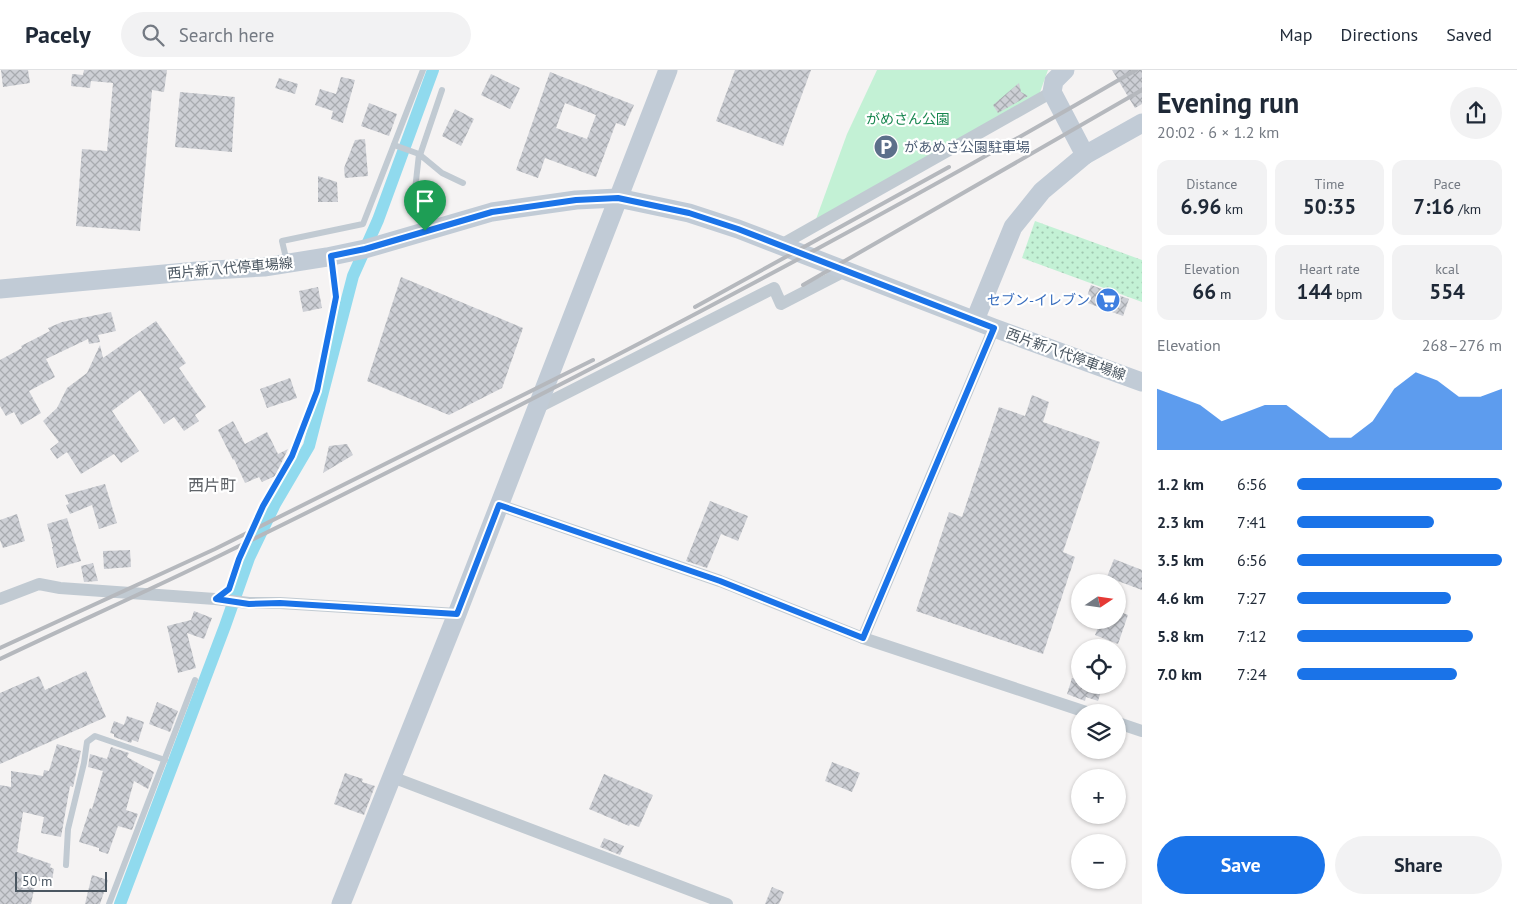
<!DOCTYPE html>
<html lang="en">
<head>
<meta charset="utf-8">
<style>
	body { margin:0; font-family:"PT Sans","Noto Sans JP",sans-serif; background:#f2f2f3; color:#1f2937; height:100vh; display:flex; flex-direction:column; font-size:19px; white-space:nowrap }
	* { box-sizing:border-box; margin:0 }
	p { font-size:16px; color:#747a83 }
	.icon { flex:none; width:28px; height:28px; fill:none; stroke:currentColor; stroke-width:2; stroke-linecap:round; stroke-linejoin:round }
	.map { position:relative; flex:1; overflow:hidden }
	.side { display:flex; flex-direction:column; background:#fff; width:375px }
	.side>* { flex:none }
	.needle { width:32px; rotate:77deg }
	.controls { position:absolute; left:1071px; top:504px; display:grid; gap:10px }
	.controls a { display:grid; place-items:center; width:55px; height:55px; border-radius:50%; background:#fff; box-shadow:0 1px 4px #0004; font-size:25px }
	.scale { position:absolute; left:15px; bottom:12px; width:92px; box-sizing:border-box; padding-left:5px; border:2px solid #4a5661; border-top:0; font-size:14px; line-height:18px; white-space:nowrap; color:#4a5661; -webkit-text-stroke:4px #fff; paint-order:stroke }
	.pin { position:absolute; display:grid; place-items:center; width:42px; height:42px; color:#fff; margin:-51px -21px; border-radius:50% 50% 50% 0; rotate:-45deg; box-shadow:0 0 5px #0007 }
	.pin .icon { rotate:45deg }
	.round { display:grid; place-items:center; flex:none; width:52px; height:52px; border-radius:26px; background:#f2f2f3 }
	.headline { display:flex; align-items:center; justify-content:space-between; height:85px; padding:0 15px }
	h1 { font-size:28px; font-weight:700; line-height:38px }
	.figures { display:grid; grid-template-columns:repeat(3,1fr); gap:8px; height:85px; padding:5px 15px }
	.figures div { display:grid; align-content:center; border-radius:12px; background:#f2f2f3; text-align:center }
	.figures b { font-size:21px; font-weight:700 }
	.figures small { font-size:14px; font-weight:400 }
	.figures p { font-size:14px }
	.chart { height:140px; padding:10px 15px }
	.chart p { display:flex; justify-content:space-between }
	.chart svg { width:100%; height:90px; margin-top:5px; fill:#1a73e8; opacity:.7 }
	.primary-button { display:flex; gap:10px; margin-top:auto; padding:10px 15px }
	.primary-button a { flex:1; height:58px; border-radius:30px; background:#1a73e8; color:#fff; font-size:20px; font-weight:700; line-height:58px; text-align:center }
	.primary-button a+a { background:#f2f2f3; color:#1f2937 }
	ul { padding:0 15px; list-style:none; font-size:16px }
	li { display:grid; grid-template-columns:80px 60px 1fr; align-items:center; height:38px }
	li i { height:12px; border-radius:6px; background:#1a73e8 }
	header { display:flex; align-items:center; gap:30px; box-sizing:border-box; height:70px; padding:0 25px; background:#fff; border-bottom:1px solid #e0e1e3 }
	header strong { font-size:24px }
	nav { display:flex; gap:28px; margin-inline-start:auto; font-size:18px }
	.search { width:350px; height:45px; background:#f2f2f3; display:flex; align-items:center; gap:12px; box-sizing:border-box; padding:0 18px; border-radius:28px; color:#747a83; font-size:19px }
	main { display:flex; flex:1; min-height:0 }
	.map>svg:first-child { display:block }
	.grass { fill:url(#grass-dots) }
	.park { fill:#c3f1d5 }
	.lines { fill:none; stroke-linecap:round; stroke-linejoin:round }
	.canal { stroke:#90daee; stroke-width:12 }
	.building { fill:url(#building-cross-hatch); fill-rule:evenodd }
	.lane { stroke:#c1cad2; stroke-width:6 }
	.street { stroke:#c1cad2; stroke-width:12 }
	.secondary { stroke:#c1cbd6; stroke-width:19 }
	.rail { stroke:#b5b8bd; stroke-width:4 }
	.route-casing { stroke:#fff; stroke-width:10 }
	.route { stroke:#1a73e8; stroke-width:6 }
	.labels { text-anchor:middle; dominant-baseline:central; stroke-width:4.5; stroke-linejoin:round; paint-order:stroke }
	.park-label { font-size:14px; fill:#17864f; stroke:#fff }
	.service-label { font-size:14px; fill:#4e5e75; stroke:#fff; text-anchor:start }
	.street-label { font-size:14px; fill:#4a5661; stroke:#fff }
	.shop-label { font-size:14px; fill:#366cbe; stroke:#fff; text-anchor:end }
	.quarter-label { font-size:16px; fill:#5f6368; stroke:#fff }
</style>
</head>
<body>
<header>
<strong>Pacely</strong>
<div class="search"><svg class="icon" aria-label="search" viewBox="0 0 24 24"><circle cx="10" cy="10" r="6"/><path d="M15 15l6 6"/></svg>Search here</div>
<nav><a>Map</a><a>Directions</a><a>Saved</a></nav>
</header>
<main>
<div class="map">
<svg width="1142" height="834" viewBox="0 0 1142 834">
	<defs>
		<pattern id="grass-dots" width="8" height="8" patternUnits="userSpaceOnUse" patternTransform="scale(1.25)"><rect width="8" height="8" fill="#c3f1d5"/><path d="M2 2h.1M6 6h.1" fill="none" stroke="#a0c6b0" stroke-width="1.8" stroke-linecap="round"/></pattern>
		<pattern id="building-cross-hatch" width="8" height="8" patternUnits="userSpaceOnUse" patternTransform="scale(1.25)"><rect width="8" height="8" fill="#cdcfd5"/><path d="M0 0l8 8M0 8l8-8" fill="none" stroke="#a8abb0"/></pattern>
	</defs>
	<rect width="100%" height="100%" fill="#f5f3f3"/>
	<path class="grass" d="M 1035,151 L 1142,190 L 1142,232 L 1022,188 Z"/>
	<path class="park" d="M 877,0 L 1048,0 L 1039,25 L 815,152 L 847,64 Z"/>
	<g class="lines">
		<path class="canal" d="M 120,834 L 225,556 L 249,488 L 275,434 L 309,376 L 353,206 L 378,150 L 433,0"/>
	</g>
	<g class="building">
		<path d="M 1,0 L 28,0 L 30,13 L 3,17 Z"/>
		<path d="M 84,0 L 167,0 L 164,22 L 152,20 L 140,161 L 76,156 L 82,79 L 107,81 L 113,13 L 91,11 L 90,18 L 71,16 L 72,4 L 83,5 Z"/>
		<path d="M 735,0 L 811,0 L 783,76 L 716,51 Z"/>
		<path d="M 1112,0 L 1142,0 L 1142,34 L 1135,38 Z"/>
		<path d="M 550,2 L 634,35 L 625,56 L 616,53 L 596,107 L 545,88 L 538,108 L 516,100 ZM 565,33 L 596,45 L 587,69 L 556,58 Z"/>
		<path d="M 491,4 L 520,18 L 510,39 L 481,25 Z"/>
		<path d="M 341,7 L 355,10 L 343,53 L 331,49 L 333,41 L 315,35 L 320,19 L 336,24 Z"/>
		<path d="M 279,8 L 298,14 L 295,24 L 275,18 Z"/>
		<path d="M 1019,13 L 1021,22 L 1028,26 L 998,43 L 993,35 Z"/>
		<path d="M 180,22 L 235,27 L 232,82 L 175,77 Z"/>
		<path d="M 369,33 L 397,44 L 389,66 L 361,56 Z"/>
		<path d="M 455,39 L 474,49 L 461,76 L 442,66 Z"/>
		<path d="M 365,69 L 368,106 L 345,108 L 344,98 L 355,70 Z"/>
		<path d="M 318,106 L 337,112 L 338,132 L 318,132 Z"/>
		<path d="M 401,207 L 523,258 L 502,318 L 449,345 L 367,311 Z"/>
		<path d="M 1091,215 L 1129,229 L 1123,246 L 1085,232 Z"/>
		<path d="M 318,217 L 322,238 L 303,242 L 299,221 Z"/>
		<path d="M 111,242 L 116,261 L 98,265 L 100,272 L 89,274 L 88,269 L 46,289 L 55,307 L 29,321 L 41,343 L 21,355 L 14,342 L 6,346 L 0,336 L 0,290 L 22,278 L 21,276 L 50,261 L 48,258 L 62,252 Z"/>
		<path d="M 156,251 L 186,293 L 179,298 L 206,337 L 195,345 L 199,351 L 184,361 L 174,347 L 164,354 L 140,320 L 112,341 L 139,381 L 121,393 L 114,384 L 81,404 L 67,382 L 57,389 L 50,379 L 59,372 L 43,351 L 57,338 L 67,318 L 87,303 L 100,275 L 103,288 Z"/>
		<path d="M 290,308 L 297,328 L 267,338 L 260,319 Z"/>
		<path d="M 1032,325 L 1049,332 L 1043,352 L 1100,372 L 1063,482 L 1075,487 L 1043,584 L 916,541 L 949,442 L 962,447 L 999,337 L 1025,346 Z"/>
		<path d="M 233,351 L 245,374 L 267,362 L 278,384 L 288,379 L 275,406 L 262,412 L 259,407 L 245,413 L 234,389 L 233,390 L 218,360 Z"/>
		<path d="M 347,374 L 353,385 L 323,403 L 329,376 Z"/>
		<path d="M 105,414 L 117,453 L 99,459 L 92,435 L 70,444 L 66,435 L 69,434 L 65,425 Z"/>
		<path d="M 710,431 L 748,446 L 738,471 L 721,464 L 707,498 L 686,491 Z"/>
		<path d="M 17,444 L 25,471 L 3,478 L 0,470 L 0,450 Z"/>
		<path d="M 67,448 L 81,491 L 57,498 L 52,477 L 53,477 L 47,454 Z"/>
		<path d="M 130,480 L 131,497 L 104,499 L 103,481 Z"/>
		<path d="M 1114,489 L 1142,500 L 1142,520 L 1107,507 Z"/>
		<path d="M 93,493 L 98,511 L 84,512 L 81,496 Z"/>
		<path d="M 194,541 L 212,548 L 204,569 L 187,563 L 196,598 L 178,603 L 167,556 L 191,550 Z"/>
		<path d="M 1118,541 L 1128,545 L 1118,574 L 1095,565 L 1101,550 L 1118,550 Z"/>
		<path d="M 86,601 L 106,647 L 0,694 L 0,623 L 39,606 L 45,620 Z"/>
		<path d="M 1072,608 L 1080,611 L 1080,615 L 1090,615 L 1090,617 L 1101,621 L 1098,631 L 1086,627 L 1085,631 L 1067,624 Z"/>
		<path d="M 157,632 L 178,641 L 170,662 L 149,654 Z"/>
		<path d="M 127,646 L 144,652 L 138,672 L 132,670 L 131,673 L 114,667 L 114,664 L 110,663 L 114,651 L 124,655 Z"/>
		<path d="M 57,674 L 81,681 L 73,717 L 70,716 L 61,767 L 41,763 L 44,747 L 23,742 L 17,782 L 51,794 L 50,797 L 54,799 L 51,815 L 36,810 L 31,834 L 0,834 L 0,715 L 11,717 L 11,701 L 43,706 L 44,700 L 49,701 Z"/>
		<path d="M 111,677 L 129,683 L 127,687 L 154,702 L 148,719 L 134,711 L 126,740 L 138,744 L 132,760 L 118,756 L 108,784 L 99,781 L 99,778 L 79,772 L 90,738 L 92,739 L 103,701 L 88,697 L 90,684 L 107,689 Z"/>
		<path d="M 832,692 L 860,703 L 852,722 L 825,711 Z"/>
		<path d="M 345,703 L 363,709 L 362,712 L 375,716 L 364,745 L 334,734 Z"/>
		<path d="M 604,704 L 653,725 L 639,757 L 630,754 L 629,756 L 589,739 Z"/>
		<path d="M 604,768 L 624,776 L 620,785 L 600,777 Z"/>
		<path d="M 92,805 L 108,810 L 100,834 L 85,834 Z"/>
		<path d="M 772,817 L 784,822 L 779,834 L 765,834 Z"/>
	</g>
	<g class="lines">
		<g class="lane">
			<path d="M 394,75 L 419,84"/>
			<path d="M 420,85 L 442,20"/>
			<path d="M 425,160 L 415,120 L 419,84 L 442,103 L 463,113"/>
			<path d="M 287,192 L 282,171 L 363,154 L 423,0"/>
			<path d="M 216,528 L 229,519 L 239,489 L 263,436 L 292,386 L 317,321 L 336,227 L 332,188"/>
			<path d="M 66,795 L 68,759 L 84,693 L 87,672 L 95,666 L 165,690"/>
			<path d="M 109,834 L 195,610"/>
		</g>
		<g class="street">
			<path d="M 781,175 L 1052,22"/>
			<path d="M 537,338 L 774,218 L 781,234 L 847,200"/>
			<path d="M 499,435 L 720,511 L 863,568 L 1086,642"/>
			<path d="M 0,529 L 39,514 L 60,518 L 215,529 L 249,533 L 280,533 L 457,544"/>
			<path d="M 863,568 L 994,258"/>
			<path d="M 1118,653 L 1142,661"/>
			<path d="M 392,707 L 727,834"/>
		</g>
		<g class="secondary">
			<path d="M 1085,85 L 1142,53"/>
			<path d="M 0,219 L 197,201 L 264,197 L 327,187 L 365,179 L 492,142 L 576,130 L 618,128 L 689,143 L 738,159 L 994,258 L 1142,312"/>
			<path d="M 975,250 L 1013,157 L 1042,121 L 1085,85 L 1052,22 L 1054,11 L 1065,0"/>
			<path d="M 341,834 L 457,544 L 668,0"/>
		</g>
		<g class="rail">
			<path d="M 803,215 L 1142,20"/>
			<path d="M 695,237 L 949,97"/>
			<path d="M 0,578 L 215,479 L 593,290"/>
			<path d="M 0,589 C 73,554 148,521 221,485 C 531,333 838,174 1136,0"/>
		</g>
	</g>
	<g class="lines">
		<defs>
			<path id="route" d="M 618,128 L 689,143 L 738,159 L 994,258 L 863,568 L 720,511 L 499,435 L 457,544 L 280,533 L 249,534 L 216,529 L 229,519 L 239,489 L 263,436 L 292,386 L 317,321 L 336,227 L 331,186 L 365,179 L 492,142 L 576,130 Z"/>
		</defs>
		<use href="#route" class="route-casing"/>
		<use href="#route" class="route"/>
	</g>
	<defs>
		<symbol id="parking-disc" viewBox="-11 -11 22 22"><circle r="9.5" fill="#5c6f8a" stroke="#fff"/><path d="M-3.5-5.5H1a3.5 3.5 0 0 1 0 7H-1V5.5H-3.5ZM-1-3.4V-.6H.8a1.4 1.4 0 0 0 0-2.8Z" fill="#fff"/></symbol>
		<symbol id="supermarket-disc" viewBox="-11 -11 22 22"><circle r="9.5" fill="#3f7fe0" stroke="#fff"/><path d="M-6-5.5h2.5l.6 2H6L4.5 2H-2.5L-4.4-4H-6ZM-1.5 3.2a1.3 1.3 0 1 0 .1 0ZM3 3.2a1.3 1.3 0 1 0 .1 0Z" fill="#fff"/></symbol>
	</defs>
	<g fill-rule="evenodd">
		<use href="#parking-disc" x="872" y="63" width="28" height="28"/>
		<use href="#supermarket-disc" x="1094" y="216" width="28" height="28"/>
	</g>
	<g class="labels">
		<g class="park-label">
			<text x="908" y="49">がめさん公園</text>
		</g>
		<g class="service-label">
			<text x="904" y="77">があめさ公園駐車場</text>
		</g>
		<g class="street-label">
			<text transform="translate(230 198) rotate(-5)">西片新八代停車場線</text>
			<text transform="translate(1066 284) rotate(20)">西片新八代停車場線</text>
		</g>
		<g class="shop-label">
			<text x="1090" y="230">セブン-イレブン</text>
		</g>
		<g class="quarter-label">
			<text x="212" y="415">西片町</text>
		</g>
	</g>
</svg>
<div class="controls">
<a><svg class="needle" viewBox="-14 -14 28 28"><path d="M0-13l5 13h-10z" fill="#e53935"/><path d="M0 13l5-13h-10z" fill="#747a83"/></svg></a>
<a><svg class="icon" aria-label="locate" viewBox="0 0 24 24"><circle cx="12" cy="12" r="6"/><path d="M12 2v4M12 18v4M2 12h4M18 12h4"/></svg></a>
<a><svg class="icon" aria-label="layers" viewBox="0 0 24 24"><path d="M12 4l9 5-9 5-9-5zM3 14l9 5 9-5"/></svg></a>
<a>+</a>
<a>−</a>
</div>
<div class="scale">50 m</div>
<div class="pin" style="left:425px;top:161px;background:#1e9e55"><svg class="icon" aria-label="arrive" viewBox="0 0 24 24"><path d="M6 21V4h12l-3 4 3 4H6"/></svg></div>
</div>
<section class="side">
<div class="headline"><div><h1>Evening run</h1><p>20:02 · 6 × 1.2 km</p></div><a class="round"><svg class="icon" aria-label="share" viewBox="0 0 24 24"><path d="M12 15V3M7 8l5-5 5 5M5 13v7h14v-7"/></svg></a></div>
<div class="figures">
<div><p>Distance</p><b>6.96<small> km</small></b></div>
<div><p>Time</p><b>50:35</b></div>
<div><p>Pace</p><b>7:16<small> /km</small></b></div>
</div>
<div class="figures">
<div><p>Elevation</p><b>66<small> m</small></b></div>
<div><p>Heart rate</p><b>144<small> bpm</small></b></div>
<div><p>kcal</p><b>554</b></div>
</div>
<div class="chart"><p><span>Elevation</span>268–276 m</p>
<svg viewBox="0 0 160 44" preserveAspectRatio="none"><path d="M0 44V14L10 18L20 22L30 30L40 26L50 22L60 22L70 30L80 38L90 38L100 30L110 14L120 6L130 10L140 18L150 18L160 14V44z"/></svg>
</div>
<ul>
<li><b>1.2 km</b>6:56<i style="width:100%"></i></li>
<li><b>2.3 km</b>7:41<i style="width:67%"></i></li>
<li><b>3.5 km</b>6:56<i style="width:100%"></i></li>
<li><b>4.6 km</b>7:27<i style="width:75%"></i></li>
<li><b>5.8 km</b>7:12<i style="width:86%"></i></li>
<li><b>7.0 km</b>7:24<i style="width:78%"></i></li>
</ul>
<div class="primary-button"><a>Save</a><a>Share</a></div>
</section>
</main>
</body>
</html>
